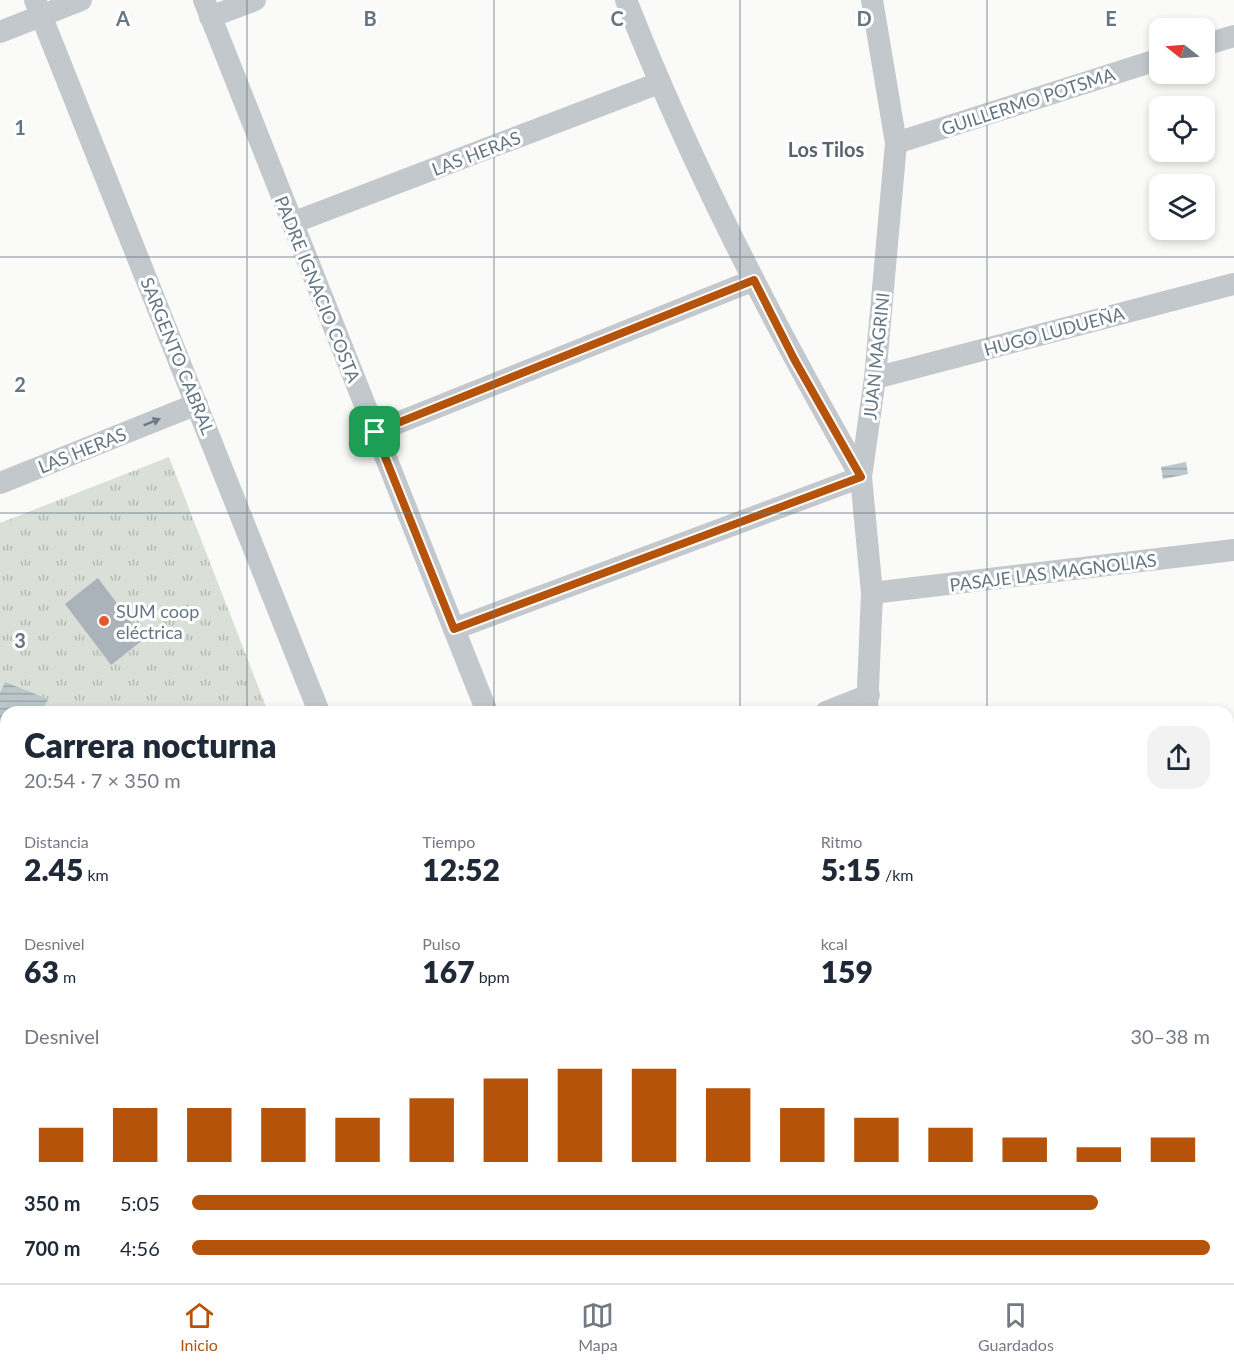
<!DOCTYPE html>
<html lang="es">
<head>
<meta charset="utf-8">
<style>
	body { margin:0; font-family:Lato,sans-serif; background:#f2f2f3; color:#1f2937; height:100vh; display:flex; flex-direction:column; font-size:22px; white-space:nowrap }
	* { box-sizing:border-box; margin:0 }
	p { font-size:20px; color:#747a83 }
	.icon { flex:none; width:33px; height:33px; fill:none; stroke:currentColor; stroke-width:2; stroke-linecap:round; stroke-linejoin:round }
	.map { position:relative; flex:1; overflow:hidden }
	.side { position:absolute; left:0px; top:706px; width:1234px; height:578px; display:flex; flex-direction:column; background:#fff; border-radius:18px 18px 0 0; box-shadow:0 3px 9px #0003 }
	.side>* { flex:none }
	.needle { width:39px; rotate:287deg }
	.buttons { position:absolute; left:1149px; top:18px; display:grid; gap:12px }
	.buttons a { display:grid; place-items:center; width:66px; height:66px; border-radius:12px; background:#fff; box-shadow:0 3px 9px #0003; font-size:30px }
	.pin { position:absolute; display:grid; place-items:center; width:51px; height:51px; color:#fff; margin:-26px; border-radius:12px; box-shadow:0 3px 9px #0006 }
	.round { display:grid; place-items:center; flex:none; width:63px; height:63px; border-radius:18px; background:#f2f2f3 }
	.summary { display:flex; align-items:center; justify-content:space-between; height:102px; padding:0 24px }
	h1 { font-size:33px; font-weight:800; line-height:45px }
	.figures { display:grid; grid-template-columns:repeat(3,1fr); gap:9px; height:102px; padding:6px 24px }
	.figures div { display:grid; align-content:center }
	.figures b { font-size:30px; font-weight:800 }
	.figures small { font-size:16px; font-weight:400 }
	.figures p { font-size:16px }
	.chart { height:168px; padding:12px 24px }
	.chart p { display:flex; justify-content:space-between }
	.chart svg { width:100%; height:108px; margin-top:6px; stroke:#b45309; stroke-width:6 }
	ul { padding:0 24px; list-style:none; font-size:20px }
	li { display:grid; grid-template-columns:96px 72px 1fr; align-items:center; height:45px }
	li i { height:15px; border-radius:8px; background:#b45309 }
	.dock { display:flex; justify-content:space-around; align-items:center; height:84px; border-top:2px solid #e0e1e3; background:#fff; font-size:16px; color:#747a83 }
	.dock a { display:grid; justify-items:center; gap:3px }
	.dock .current { color:#b45309 }
	.map>svg:first-child { display:block }
	.built { fill:#e8e9e9 }
	.park { fill:url(#park-tufts) }
	.water { fill:url(#water-rules) }
	.building { fill:#aab3b9; stroke:#dcdcda; stroke-width:1.5 }
	.lines { fill:none; stroke-linecap:round; stroke-linejoin:round }
	.minor { stroke:#c3c8cc; stroke-width:22 }
	.oneway { fill:#6a7a87 }
	.route-casing { stroke:#fff; stroke-width:12 }
	.route { stroke:#b45309; stroke-width:8 }
	.grid { fill:none; stroke:#657683; stroke-width:1.5; stroke-opacity:0.55 }
	.poi-dot { fill:#e4572e; stroke:#fff; stroke-width:2 }
	.labels { text-anchor:middle; dominant-baseline:central; stroke-width:6; stroke-linejoin:round; paint-order:stroke }
	.street-label { font-size:18px; fill:#657683; stroke:#fff }
	.poi-label { font-size:18px; fill:#657683; stroke:#fff; text-anchor:start }
	.neighbourhood-label { font-size:20px; font-weight:bold; fill:#57646e; stroke:#fff }
	.grid-label { font-size:20px; text-anchor:middle; font-weight:bold; fill:#657683; stroke:#fff; stroke-width:6; stroke-linejoin:round; paint-order:stroke }
</style>
</head>
<body>
<div class="map">
<svg width="1234" height="1283" viewBox="0 0 1234 1283">
	<defs>
		<pattern id="park-tufts" width="24" height="20" patternUnits="userSpaceOnUse" patternTransform="scale(1.5)"><rect width="24" height="20" fill="#dadfd7"/><path d="M3 7l-1-3M5 7V3M7 7l1-3M15 17l-1-3M17 17v-4M19 17l1-3" fill="none" stroke="#b4b9b4"/></pattern>
		<pattern id="water-rules" width="6" height="5" patternUnits="userSpaceOnUse" patternTransform="scale(1.5)"><rect width="6" height="5" fill="#bbc7cb"/><path d="M0 2.5h6" fill="none" stroke="#9ca6aa"/></pattern>
	</defs>
	<rect width="100%" height="100%" fill="#fafaf8"/>
	<path class="built" d="M 0,1105 L 6,1120 L 6,1278 L 67,1278 L 69,1283 L 0,1283 Z"/>
	<path class="park" d="M 169,457 L 268,712 L 6,712 L 6,981 L 0,966 L 0,523 Z"/>
	<g class="water">
		<path d="M 1186,462 L 1188,474 L 1163,479 L 1161,467 Z"/>
		<path d="M 5,682 L 48,699 L 42,712 L 6,712 L 6,778 L 0,775 L 0,693 Z"/>
	</g>
	<path class="building" d="M 98,577 L 145,639 L 111,666 L 64,604 Z"/>
	<g class="lines">
		<g class="minor">
			<path d="M 35,0 L 319,712"/>
			<path d="M 204,0 L 487,712"/>
			<path d="M 210,17 L 255,0"/>
			<path d="M 0,32 L 81,0"/>
			<path d="M 1204,45 L 1234,36"/>
			<path d="M 896,143 L 1160,59"/>
			<path d="M 292,223 L 659,83"/>
			<path d="M 875,378 L 1234,284"/>
			<path d="M 375,432 L 754,280"/>
			<path d="M 0,483 L 197,404"/>
			<path d="M 872,593 L 1234,550"/>
			<path d="M 454,629 L 861,477 C 773,323 691,165 626,0"/>
			<path d="M 826,712 L 869,695"/>
			<path d="M 867,712 L 872,593 L 861,477 L 875,378 L 896,143 L 872,0"/>
			<path d="M 1228,834 L 1234,834"/>
			<path d="M 0,1033 L 6,1048"/>
			<path d="M 1228,1118 L 1234,1119"/>
			<path d="M 101,1278 L 103,1283"/>
			<path d="M 542,1278 L 544,1283"/>
			<path d="M 710,1278 L 712,1283"/>
			<path d="M 809,1278 L 825,1283"/>
			<path d="M 228,1283 L 241,1278"/>
		</g>
	</g>
	<defs><path id="oneway-solid" d="M-6-.8H1V-3.2L6.5 0L1 3.2V.8H-6Z" transform="scale(1.5)"/></defs>
	<use class="oneway" href="#oneway-solid" transform="translate(152 422) rotate(-22)"/>
	<g class="lines">
		<defs>
			<path id="route" d="M 754,280 L 794,359 L 861,477 L 454,629 L 375,432 Z"/>
		</defs>
		<use href="#route" class="route-casing"/>
		<use href="#route" class="route"/>
	</g>
	<path class="grid" d="M 247,0 L 247,712M 494,0 L 494,712M 740,0 L 740,712M 987,0 L 987,712M 0,257 L 1234,257M 0,513 L 1234,513M 0,770 L 6,770M 1228,770 L 1234,770M 0,1026 L 6,1026M 1228,1026 L 1234,1026M 247,1278 L 247,1283M 494,1278 L 494,1283M 740,1278 L 740,1283M 987,1278 L 987,1283"/>
	<circle class="poi-dot" cx="104" cy="621" r="6"/>
	<g class="labels">
		<g class="street-label">
			<text transform="translate(1028 101) rotate(-18)">GUILLERMO POTSMA</text>
			<text transform="translate(476 153) rotate(-21)">LAS HERAS</text>
			<text transform="translate(318 289) rotate(68)">PADRE IGNACIO COSTA</text>
			<text transform="translate(1054 331) rotate(-15)">HUGO LUDUEÑA</text>
			<text transform="translate(178 356) rotate(68)">SARGENTO CABRAL</text>
			<text transform="translate(876 356) rotate(-84)">JUAN MAGRINI</text>
			<text transform="translate(82 450) rotate(-22)">LAS HERAS</text>
			<text transform="translate(1053 572) rotate(-7)">PASAJE LAS MAGNOLIAS</text>
		</g>
		<g class="poi-label">
			<text x="116" y="611">SUM coop<tspan x="116" dy="21">eléctrica</tspan></text>
		</g>
		<g class="neighbourhood-label">
			<text x="826" y="149">Los Tilos</text>
		</g>
	</g>
	<g class="grid-label">
		<text x="123" y="26">A</text>
		<text x="370" y="26">B</text>
		<text x="617" y="26">C</text>
		<text x="864" y="26">D</text>
		<text x="1111" y="26">E</text>
		<text x="20" y="135">1</text>
		<text x="20" y="392">2</text>
		<text x="20" y="648">3</text>
	</g>
</svg>
<div class="buttons">
<a><svg class="needle" viewBox="-14 -14 28 28"><path d="M0-13l5 13h-10z" fill="#e53935"/><path d="M0 13l5-13h-10z" fill="#747a83"/></svg></a>
<a><svg class="icon" aria-label="locate" viewBox="0 0 24 24"><circle cx="12" cy="12" r="6"/><path d="M12 2v4M12 18v4M2 12h4M18 12h4"/></svg></a>
<a><svg class="icon" aria-label="layers" viewBox="0 0 24 24"><path d="M12 4l9 5-9 5-9-5zM3 14l9 5 9-5"/></svg></a>
</div>
<div class="pin" style="left:375px;top:432px;background:#1e9e55"><svg class="icon" aria-label="arrive" viewBox="0 0 24 24"><path d="M6 21V4h12l-3 4 3 4H6"/></svg></div>
<section class="side">
<div class="summary"><div><h1>Carrera nocturna</h1><p>20:54 · 7 × 350 m</p></div><a class="round"><svg class="icon" aria-label="share" viewBox="0 0 24 24"><path d="M12 15V3M7 8l5-5 5 5M5 13v7h14v-7"/></svg></a></div>
<div class="figures">
<div><p>Distancia</p><b>2.45<small> km</small></b></div>
<div><p>Tiempo</p><b>12:52</b></div>
<div><p>Ritmo</p><b>5:15<small> /km</small></b></div>
</div>
<div class="figures">
<div><p>Desnivel</p><b>63<small> m</small></b></div>
<div><p>Pulso</p><b>167<small> bpm</small></b></div>
<div><p>kcal</p><b>159</b></div>
</div>
<div class="chart"><p><span>Desnivel</span>30–38 m</p>
<svg viewBox="0 0 160 44" preserveAspectRatio="none"><path d="M5 44V30M15 44V22M25 44V22M35 44V22M45 44V26M55 44V18M65 44V10M75 44V6M85 44V6M95 44V14M105 44V22M115 44V26M125 44V30M135 44V34M145 44V38M155 44V34"/></svg>
</div>
<ul>
<li><b>350 m</b>5:05<i style="width:89%"></i></li>
<li><b>700 m</b>4:56<i style="width:100%"></i></li>
</ul>
</section>
</div>
<nav class="dock">
<a class="current"><svg class="icon" aria-label="home" viewBox="0 0 24 24"><path d="M3 11l9-7 9 7M6 9v11h12V9"/></svg>Inicio</a>
<a><svg class="icon" aria-label="map" viewBox="0 0 24 24"><path d="M3 6l6-2 6 2 6-2v14l-6 2-6-2-6 2zM9 4v14M15 6v14"/></svg>Mapa</a>
<a><svg class="icon" aria-label="saved" viewBox="0 0 24 24"><path d="M7 4h10v16l-5-4-5 4z"/></svg>Guardados</a>
</nav>
</body>
</html>
